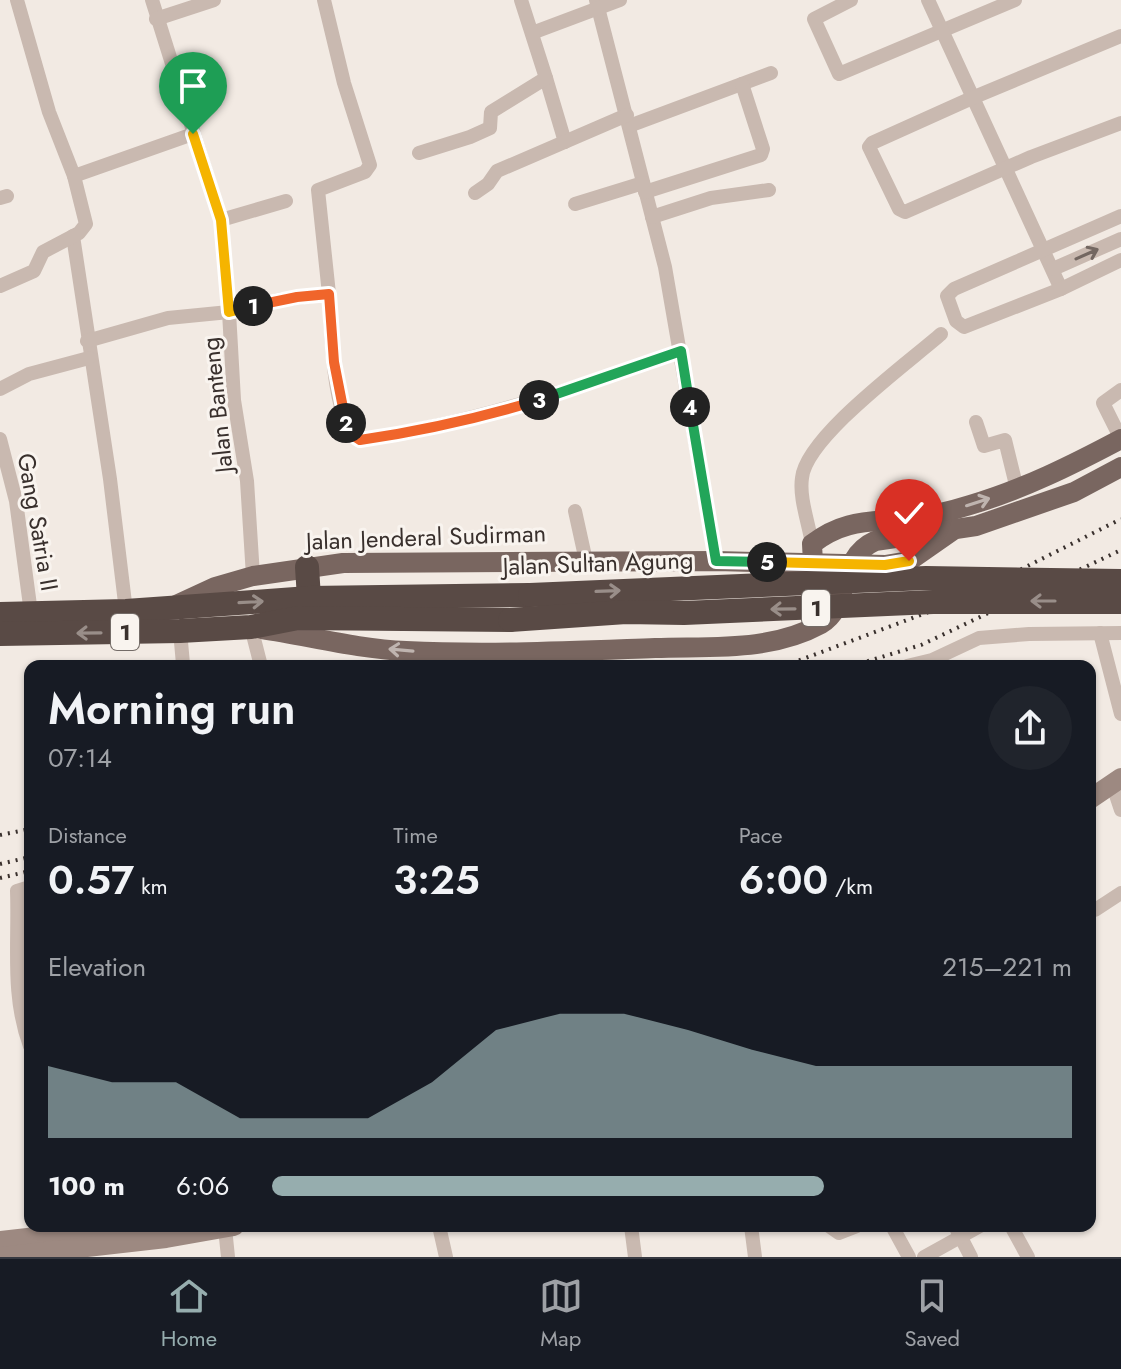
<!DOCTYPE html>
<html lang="en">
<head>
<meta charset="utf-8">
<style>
	body { margin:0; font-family:Jost,sans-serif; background:#20242c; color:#f1f3f6; height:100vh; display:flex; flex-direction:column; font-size:30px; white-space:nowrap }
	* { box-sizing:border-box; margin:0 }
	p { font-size:26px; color:#9ea1a6 }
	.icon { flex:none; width:44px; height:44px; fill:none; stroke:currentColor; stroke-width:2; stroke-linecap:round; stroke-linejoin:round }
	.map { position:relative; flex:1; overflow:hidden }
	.panel { position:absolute; left:24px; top:660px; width:1072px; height:572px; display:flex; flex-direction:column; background:#171b24; border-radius:16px; box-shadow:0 2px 6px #0004 }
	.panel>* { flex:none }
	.pin { position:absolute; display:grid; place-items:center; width:68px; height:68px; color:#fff; margin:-82px -34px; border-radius:50% 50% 50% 0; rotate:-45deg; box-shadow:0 0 8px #0007 }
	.pin .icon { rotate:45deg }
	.km { position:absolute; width:40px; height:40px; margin:-20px; border-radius:50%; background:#222; color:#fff; font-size:22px; line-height:40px; text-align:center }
	.round { display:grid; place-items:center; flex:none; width:84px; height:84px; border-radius:42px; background:#20242c }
	.overview { display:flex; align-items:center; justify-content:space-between; height:136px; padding:0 24px }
	h1 { font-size:44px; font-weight:600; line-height:60px }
	.metrics { display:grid; grid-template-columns:repeat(3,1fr); gap:12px; height:136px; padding:8px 24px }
	.metrics div { display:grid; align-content:center }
	.metrics b { font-size:40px; font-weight:600 }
	.metrics small { font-size:22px; font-weight:400 }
	.metrics p { font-size:22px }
	.chart { height:224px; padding:16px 24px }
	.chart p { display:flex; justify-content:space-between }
	.chart svg { width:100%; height:144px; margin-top:8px; fill:#96adae; opacity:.7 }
	ul { padding:0 24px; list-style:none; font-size:26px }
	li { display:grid; grid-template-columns:128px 96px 1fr; align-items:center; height:60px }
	li i { height:20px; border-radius:10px; background:#96adae }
	.tabs { display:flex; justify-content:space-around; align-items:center; height:112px; border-top:2px solid #363941; background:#171b24; font-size:22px; color:#9ea1a6 }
	.tabs a { display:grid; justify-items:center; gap:4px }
	.tabs .active { color:#96adae }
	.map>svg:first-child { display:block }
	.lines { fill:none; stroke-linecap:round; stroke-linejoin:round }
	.street { stroke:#c9b9b0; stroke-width:14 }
	.secondary { stroke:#9d8981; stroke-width:20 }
	.primary { stroke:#796660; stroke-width:20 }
	.highway { stroke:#594a45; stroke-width:24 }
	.rail { stroke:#39302d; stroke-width:4; stroke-dasharray:2 6; stroke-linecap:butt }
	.highway-bridge { stroke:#594a45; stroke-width:24 }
	.oneway { stroke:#736761 }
	.oneway2 { stroke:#bfb4af }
	.oneway3 { stroke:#998e89 }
	.split-1-casing { stroke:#fff; stroke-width:16 }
	.split-2-casing { stroke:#fff; stroke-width:16 }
	.split-3-casing { stroke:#fff; stroke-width:16 }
	.split-4-casing { stroke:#fff; stroke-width:16 }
	.split-5-casing { stroke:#fff; stroke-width:16 }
	.split-6-casing { stroke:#fff; stroke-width:16 }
	.split-1 { stroke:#f5b400; stroke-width:10 }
	.split-2 { stroke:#f0652b; stroke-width:10 }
	.split-3 { stroke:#f0652b; stroke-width:10 }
	.split-4 { stroke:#22a559; stroke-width:10 }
	.split-5 { stroke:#22a559; stroke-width:10 }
	.split-6 { stroke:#f5b400; stroke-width:10 }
	.labels { text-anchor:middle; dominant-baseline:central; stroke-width:6; stroke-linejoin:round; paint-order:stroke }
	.shield { fill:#f9f4ef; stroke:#736b67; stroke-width:2 }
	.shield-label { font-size:22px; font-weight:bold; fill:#39302d }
	.street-label { font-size:24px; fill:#39302d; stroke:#f9f4ef }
</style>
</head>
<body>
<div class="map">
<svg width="1121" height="1257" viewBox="0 0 1121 1257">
	<rect width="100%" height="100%" fill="#f2eae3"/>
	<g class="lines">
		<g class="street">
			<path d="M 17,0 L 49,112 L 74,176"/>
			<path d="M 152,0 L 221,220 L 229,312 L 234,400 L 247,481 L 253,576"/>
			<path d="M 324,0 L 344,83 L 370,165 L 365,172 L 318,190 L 329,294"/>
			<path d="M 596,0 L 665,267 L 716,561"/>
			<path d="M 851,0 L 814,19 L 839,74 L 1015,0"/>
			<path d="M 928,0 L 1061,289"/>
			<path d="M 156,19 L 214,0"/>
			<path d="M 532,33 L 620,0"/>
			<path d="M 1121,36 L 972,98 L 872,143 L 869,147 L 899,209 L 905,212 L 1031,157 L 1121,123"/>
			<path d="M 546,78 L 565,142"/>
			<path d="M 629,126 L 771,73"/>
			<path d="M 419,153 L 470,137 L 490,128 L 491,112 L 546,78 L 521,0"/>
			<path d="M 645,192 L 761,155 L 763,149 L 742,84"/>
			<path d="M 475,193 L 488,184 L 497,171 L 627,115"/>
			<path d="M 0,198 L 7,196"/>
			<path d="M 575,204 L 643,183"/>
			<path d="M 1121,216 L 954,289 L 947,296 L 956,321 L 964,327 L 1061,289 L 1121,260"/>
			<path d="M 652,217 L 711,198 L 769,190"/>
			<path d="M 221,220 L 286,201"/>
			<path d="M 73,236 L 110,479 L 126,611"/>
			<path d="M 1053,269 L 1121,239"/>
			<path d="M 0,286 L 34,271 L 43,252 L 79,233 L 86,224 L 74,176 L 193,134"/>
			<path d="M 87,341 L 168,318 L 229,312 L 278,300 L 329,294 C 331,325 332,426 360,440 C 473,423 573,389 681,351"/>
			<path d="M 0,389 L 29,374 L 89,358"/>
			<path d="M 1121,390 L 1103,403 L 1121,439"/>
			<path d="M 976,422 L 984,446 L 1005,440 L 1017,489"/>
			<path d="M 0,439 L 16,501 L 31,613"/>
			<path d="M 575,511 L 586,561"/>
			<path d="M 812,544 C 809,524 799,498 802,478 C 806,437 908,363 941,334"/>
			<path d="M 251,627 L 261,666"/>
			<path d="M 180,631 L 183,664 L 181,666"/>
			<path d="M 1100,633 L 1121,714"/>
			<path d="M 907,666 L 932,660 L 979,638 L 1029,634 L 1121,633"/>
			<path d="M 1116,795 L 1121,810"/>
			<path d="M 30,887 L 17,891 C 19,944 11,995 30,1046"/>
			<path d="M 1095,910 L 1121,893"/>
			<path d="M 439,1226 L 446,1257"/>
			<path d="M 631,1226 L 635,1257"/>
			<path d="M 751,1226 L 755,1257"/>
			<path d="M 829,1226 L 839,1233 L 857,1226"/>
			<path d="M 892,1226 L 909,1257"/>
			<path d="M 955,1226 L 971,1257"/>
			<path d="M 1011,1226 L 1028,1257"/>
			<path d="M 225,1228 L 228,1257"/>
			<path d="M 924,1257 L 980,1226"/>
		</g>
		<g class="secondary">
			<path d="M 1090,799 L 1121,778"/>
			<path d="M 0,1241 L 133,1226"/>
			<path d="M 0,1257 L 166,1238 L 234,1226"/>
		</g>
		<g class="primary">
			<path d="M 817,573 L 813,563 L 812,544 C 846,518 871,523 910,518 C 930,516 951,511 970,505 C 1024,489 1072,465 1121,439"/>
			<path d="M 176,605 L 215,587 L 253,576 L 343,563 L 716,561 L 885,565 L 909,561 L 952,531"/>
			<path d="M 262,629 C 309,636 358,649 406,651 C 489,655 572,651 655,648 C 711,646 770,652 821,624 C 851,607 837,558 875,541 L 976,526 L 1074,492 L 1121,467"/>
		</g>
		<g class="highway">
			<path d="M 307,567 L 309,598"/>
			<path d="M 0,614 L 126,611 L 309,598 L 530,595"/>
			<path d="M 0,634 L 180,631 L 251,627 L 298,618 L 510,620"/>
		</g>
		<g class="rail">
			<path d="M 784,666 L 958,601 L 1121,519"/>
			<path d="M 852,666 L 921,645 L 1121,550"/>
			<path d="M 0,835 L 30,829"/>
			<path d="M 0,864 L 30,857"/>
			<path d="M 0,878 L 30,871"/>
		</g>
		<g class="highway-bridge">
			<path d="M 530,595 L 926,578 L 1121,581"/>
			<path d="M 510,620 L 626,612 L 684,613 L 933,602 L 1121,602"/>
		</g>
	</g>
	<defs><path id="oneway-shaft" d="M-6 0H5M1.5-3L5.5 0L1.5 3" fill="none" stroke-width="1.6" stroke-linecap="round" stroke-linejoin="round" transform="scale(2)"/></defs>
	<use class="oneway" href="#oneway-shaft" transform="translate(1087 254) rotate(-24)"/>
	<g class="oneway2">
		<use href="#oneway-shaft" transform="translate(978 502) rotate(-18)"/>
		<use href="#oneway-shaft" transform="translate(401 650) rotate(-175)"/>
	</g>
	<g class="oneway3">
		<use href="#oneway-shaft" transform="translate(608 591) rotate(-2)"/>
		<use href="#oneway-shaft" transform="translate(1043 601) rotate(-180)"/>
		<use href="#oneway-shaft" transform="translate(251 602) rotate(-3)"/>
		<use href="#oneway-shaft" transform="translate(783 609) rotate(179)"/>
		<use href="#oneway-shaft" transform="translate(89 633) rotate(179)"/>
	</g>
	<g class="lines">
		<defs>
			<path id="split-1" d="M 193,134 L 221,220 L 229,312 L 253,306"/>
			<path id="split-2" d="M 253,306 L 297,297 L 329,294 L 334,362 L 346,423"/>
			<path id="split-3" d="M 346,423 L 351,434 L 360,440 C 421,431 480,418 539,400"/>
			<path id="split-4" d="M 539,400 L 681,351 L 690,407"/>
			<path id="split-5" d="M 690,407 L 716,561 L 767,562"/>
			<path id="split-6" d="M 767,562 L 885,565 L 909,561"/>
		</defs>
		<use href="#split-1" class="split-1-casing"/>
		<use href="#split-2" class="split-2-casing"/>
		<use href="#split-3" class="split-3-casing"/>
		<use href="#split-4" class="split-4-casing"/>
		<use href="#split-5" class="split-5-casing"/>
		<use href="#split-6" class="split-6-casing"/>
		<use href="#split-1" class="split-1"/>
		<use href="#split-2" class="split-2"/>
		<use href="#split-3" class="split-3"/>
		<use href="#split-4" class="split-4"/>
		<use href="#split-5" class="split-5"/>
		<use href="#split-6" class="split-6"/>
	</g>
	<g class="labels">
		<g class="shield">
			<rect x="802" y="590" width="28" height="36" rx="6"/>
			<rect x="111" y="614" width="28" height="36" rx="6"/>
		</g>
		<g class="shield-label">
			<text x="816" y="608">1</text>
			<text x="125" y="632">1</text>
		</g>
		<g class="street-label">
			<text transform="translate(217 405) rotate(-96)">Jalan Banteng</text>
			<text transform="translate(38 522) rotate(80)">Gang Satria II</text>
			<text transform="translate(426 537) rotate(-2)">Jalan Jenderal Sudirman</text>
			<text transform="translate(598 563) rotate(-2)">Jalan Sultan Agung</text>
		</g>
	</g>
</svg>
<div class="pin" style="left:193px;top:134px;background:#1e9e55"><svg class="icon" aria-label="arrive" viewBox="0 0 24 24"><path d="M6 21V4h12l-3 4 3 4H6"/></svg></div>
<div class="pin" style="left:909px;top:561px;background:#d93025"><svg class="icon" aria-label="check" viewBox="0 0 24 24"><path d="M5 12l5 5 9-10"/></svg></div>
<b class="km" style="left:253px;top:306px">1</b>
<b class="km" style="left:346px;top:423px">2</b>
<b class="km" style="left:539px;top:400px">3</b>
<b class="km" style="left:690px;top:407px">4</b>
<b class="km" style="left:767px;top:562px">5</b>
<section class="panel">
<div class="overview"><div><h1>Morning run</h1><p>07:14</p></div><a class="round"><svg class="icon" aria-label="share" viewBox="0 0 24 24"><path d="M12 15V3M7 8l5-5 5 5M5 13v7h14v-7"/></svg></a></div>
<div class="metrics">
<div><p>Distance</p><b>0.57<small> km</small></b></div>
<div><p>Time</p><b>3:25</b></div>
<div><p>Pace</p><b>6:00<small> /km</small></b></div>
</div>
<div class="chart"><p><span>Elevation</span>215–221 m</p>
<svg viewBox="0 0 160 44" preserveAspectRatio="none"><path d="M0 44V22L10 27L20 27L30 38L40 38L50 38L60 27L70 11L80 6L90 6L100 11L110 17L120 22L130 22L140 22L150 22L160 22V44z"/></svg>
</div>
<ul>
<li><b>100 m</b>6:06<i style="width:69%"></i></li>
</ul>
</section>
</div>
<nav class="tabs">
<a class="active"><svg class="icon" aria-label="home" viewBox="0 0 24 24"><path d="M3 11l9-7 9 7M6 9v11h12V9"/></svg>Home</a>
<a><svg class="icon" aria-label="map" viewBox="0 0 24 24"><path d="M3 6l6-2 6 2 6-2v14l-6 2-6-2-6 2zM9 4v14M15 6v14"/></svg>Map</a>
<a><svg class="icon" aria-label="saved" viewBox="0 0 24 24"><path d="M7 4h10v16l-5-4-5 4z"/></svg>Saved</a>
</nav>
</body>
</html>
